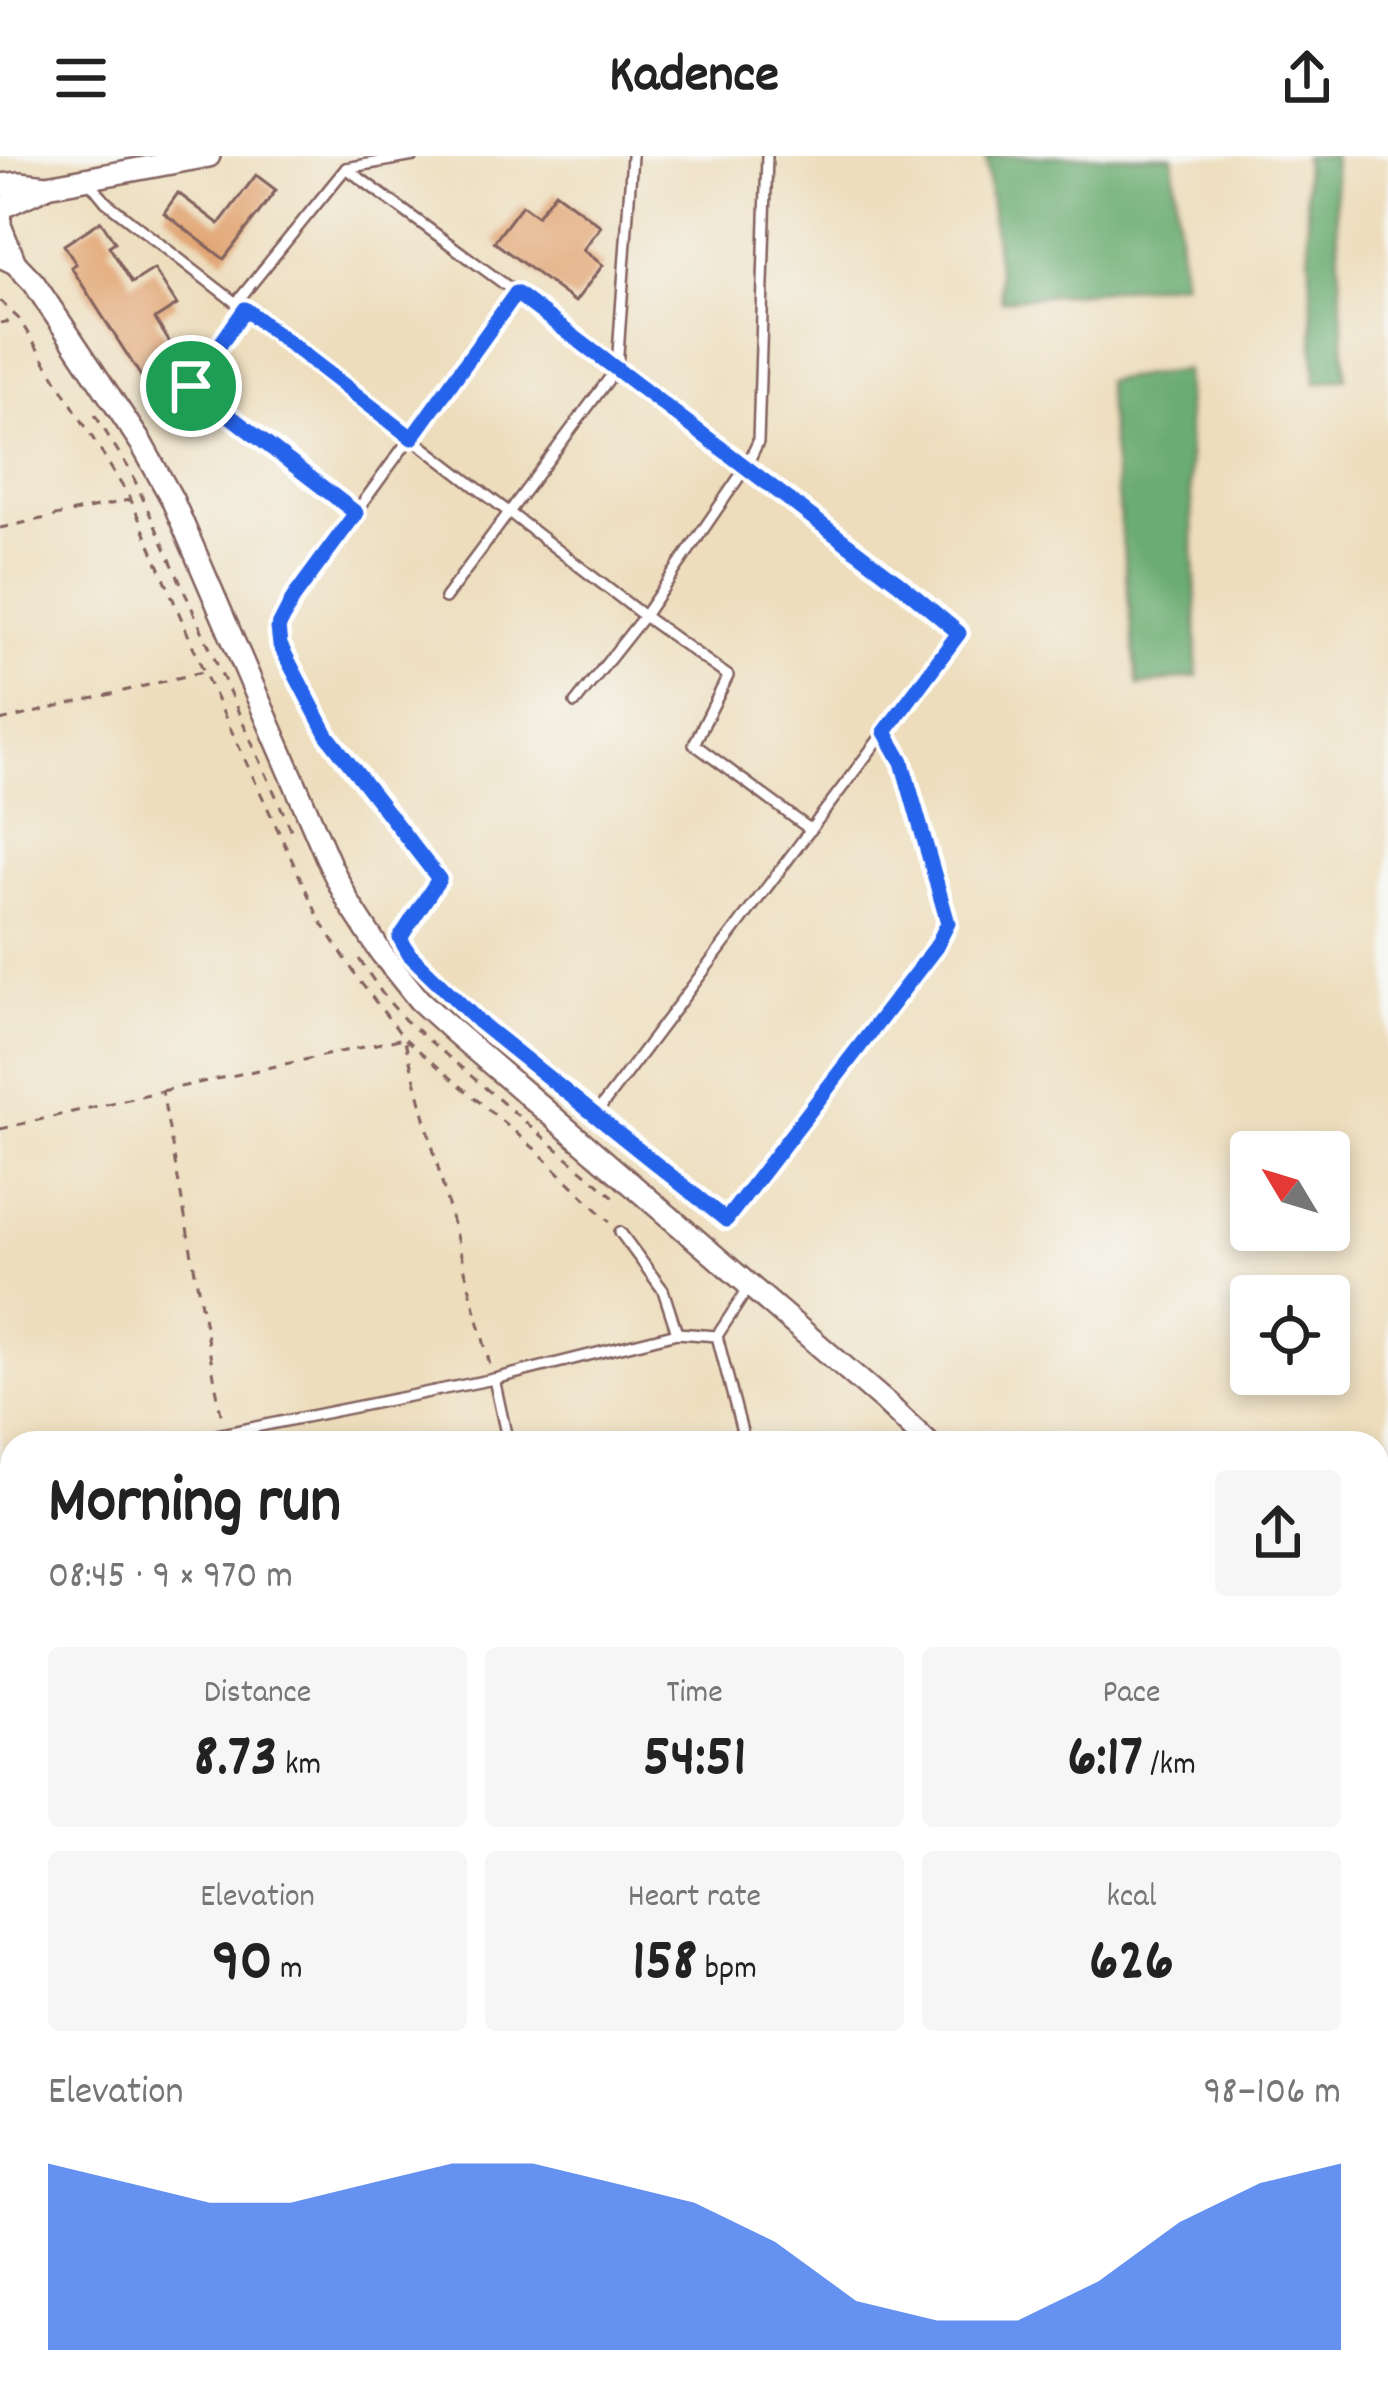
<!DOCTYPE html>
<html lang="en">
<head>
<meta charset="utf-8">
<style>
	body { margin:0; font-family:Dekko,sans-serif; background:#f6f6f6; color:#222; height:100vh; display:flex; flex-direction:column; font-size:45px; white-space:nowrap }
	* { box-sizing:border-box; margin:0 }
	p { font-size:39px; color:#767676 }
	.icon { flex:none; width:66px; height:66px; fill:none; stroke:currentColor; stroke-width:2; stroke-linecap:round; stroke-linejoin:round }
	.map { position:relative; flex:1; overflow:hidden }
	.side { position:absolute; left:0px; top:1275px; width:1389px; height:972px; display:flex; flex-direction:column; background:#fff; border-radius:36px 36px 0 0; box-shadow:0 6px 18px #0003 }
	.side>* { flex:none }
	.needle { width:78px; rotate:308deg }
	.tools { position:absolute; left:1230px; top:975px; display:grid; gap:24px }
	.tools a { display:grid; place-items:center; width:120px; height:120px; border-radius:12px; background:#fff; box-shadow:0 6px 18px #0003; font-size:60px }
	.pin { position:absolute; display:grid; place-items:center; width:102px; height:102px; color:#fff; margin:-51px; border:6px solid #fff; border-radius:50%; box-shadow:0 3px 12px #0007 }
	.round { display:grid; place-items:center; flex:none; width:126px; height:126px; border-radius:12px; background:#f6f6f6 }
	.summary { display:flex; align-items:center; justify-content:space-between; height:204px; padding:0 48px }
	h1 { font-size:66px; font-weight:800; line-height:90px }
	.stats { display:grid; grid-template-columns:repeat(3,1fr); gap:18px; height:204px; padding:12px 48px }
	.stats div { display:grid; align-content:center; border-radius:12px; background:#f6f6f6; text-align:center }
	.stats b { font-size:60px; font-weight:800 }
	.stats small { font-size:33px; font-weight:400 }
	.stats p { font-size:33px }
	.chart { height:336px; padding:24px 48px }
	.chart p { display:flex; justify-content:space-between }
	.chart svg { width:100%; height:216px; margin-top:12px; fill:#2563eb; opacity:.7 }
	header { display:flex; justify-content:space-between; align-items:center; height:156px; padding:0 48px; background:#fff; font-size:54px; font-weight:800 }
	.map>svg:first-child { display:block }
	.green { fill:#83c883; stroke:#667457; stroke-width:3 }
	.forest { fill:#6aac71; stroke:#5a664e; stroke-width:3 }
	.building { fill:#e1a36e }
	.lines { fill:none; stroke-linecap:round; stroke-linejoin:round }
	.service-casing { stroke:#83625e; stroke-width:14 }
	.tertiary-casing { stroke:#83625e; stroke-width:26 }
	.path { stroke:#83625e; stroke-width:3; stroke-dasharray:9 9; stroke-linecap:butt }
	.service { stroke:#fff; stroke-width:9 }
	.tertiary { stroke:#fff; stroke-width:21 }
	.route-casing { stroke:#fff; stroke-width:24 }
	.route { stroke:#2563eb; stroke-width:15 }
</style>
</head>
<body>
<header><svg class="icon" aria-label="menu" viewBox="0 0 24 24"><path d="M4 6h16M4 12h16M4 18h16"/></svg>Kadence<svg class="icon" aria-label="share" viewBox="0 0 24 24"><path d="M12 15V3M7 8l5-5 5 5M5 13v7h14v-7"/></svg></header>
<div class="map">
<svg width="1388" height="2247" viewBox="0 0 1388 2247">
	<rect width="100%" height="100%" fill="#f6f6f2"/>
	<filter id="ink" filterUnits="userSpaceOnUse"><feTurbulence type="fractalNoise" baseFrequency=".00833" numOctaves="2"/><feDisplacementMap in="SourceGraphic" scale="24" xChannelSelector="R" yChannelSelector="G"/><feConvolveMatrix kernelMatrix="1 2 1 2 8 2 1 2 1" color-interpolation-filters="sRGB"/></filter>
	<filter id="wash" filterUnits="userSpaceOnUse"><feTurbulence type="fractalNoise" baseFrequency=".004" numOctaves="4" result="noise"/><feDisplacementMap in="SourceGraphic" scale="48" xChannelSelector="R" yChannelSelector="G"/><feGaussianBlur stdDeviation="2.7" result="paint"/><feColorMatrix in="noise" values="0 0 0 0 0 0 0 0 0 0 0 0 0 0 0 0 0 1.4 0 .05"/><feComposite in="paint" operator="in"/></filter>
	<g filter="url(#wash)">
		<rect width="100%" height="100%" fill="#edddbc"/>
		<path class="green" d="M 12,1733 L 12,2235 L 1377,2235 L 1377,1769 L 1388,1768 L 1388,2247 L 0,2247 L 0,1737 Z"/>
		<g class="forest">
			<path d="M 986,0 L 1173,0 L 1183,126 L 1001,144 Z"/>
			<path d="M 1304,0 L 1333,0 L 1346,222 L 1316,227 Z"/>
			<path d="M 1185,214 L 1196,448 L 1197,520 L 1138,530 L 1105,225 Z"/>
			<path d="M 12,1761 L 12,2235 L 495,2235 L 561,2247 L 0,2247 L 0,1767 Z"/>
			<path d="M 664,2235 L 879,2235 L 862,2247 L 633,2247 L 657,2242 Z"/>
		</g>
		<g id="blocks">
			<g class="building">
				<path d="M 256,19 L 276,34 L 224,103 L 164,57 L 178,37 L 219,68 Z"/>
				<path d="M 555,36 L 601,70 L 583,94 L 603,109 L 575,146 L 494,86 L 522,49 L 537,60 Z"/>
				<path d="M 101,65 L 115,86 L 109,90 L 132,127 L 154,113 L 177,149 L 155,163 L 187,214 L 151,236 L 71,111 L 76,108 L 64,89 Z"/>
			</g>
		</g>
	</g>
	<g filter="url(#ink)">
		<use href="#blocks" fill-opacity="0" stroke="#83625e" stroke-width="3"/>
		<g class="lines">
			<defs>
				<g id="service">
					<path d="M 346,12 L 414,0"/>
					<path d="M 88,24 L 106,46 L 236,147 L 346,12 C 552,164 763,313 959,477 L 595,959 L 479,865 L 409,798 L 400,781 L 439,723 L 327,579 L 280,489 L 278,472 L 294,441 L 516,137"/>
					<path d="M 236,147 L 644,460 L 728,520 L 694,588 L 811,674"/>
					<path d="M 245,153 L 191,230 L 356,357"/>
					<path d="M 445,442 L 617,212 L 632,0"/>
					<path d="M 575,547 L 644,460 L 746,311 L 758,286 L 767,0"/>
					<path d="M 595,959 L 726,1064 L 936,791 L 948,768 L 944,748 L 902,606 L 885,576"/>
					<path d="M 620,1076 L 663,1134 L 677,1177"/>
					<path d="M 494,1223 L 508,1287"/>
					<path d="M 176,1287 L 494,1223 L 677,1177 L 717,1180"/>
					<path d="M 745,1287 L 717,1180 L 749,1131"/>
					<path d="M 0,1321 L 12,1319"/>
					<path d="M 0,1524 L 12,1521"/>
					<path d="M 0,1613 L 12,1611"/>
				</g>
				<g id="tertiary">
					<path d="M 0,29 L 20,27 L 47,30 L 209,0"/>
					<path d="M 3,51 L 46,31"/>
					<path d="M 0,60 L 0,69 L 15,107"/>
					<path d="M 0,100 L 15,107 L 34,127 L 141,287 L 172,343 L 331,711 L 349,747 L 382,798 L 419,844 L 453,875 L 885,1246 L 928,1287"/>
					<path d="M 1377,1763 L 1388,1763"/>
				</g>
			</defs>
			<use href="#service" class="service-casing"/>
			<use href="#tertiary" class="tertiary-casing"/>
			<g class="path">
				<path d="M 0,145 L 19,163 L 131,344 L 204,516 L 320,764 L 361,827 L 404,882 L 535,993 L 610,1066"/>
				<path d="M 0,167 L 17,164"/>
				<path d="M 95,259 L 131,316 L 293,678"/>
				<path d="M 0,372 L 129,344"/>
				<path d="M 0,565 L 202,516"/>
				<path d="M 359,803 L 384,840 L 405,864 L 614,1041"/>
				<path d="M 162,935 L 404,882 L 490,1209"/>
				<path d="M 0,973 L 162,935 L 222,1264"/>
				<path d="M 1377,1474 L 1388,1466"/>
				<path d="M 0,1737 L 12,1732"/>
				<path d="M 0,1778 L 12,1775"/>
				<path d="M 1377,1949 L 1383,1973 L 1388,2018"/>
				<path d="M 1377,2024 L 1386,2018"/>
				<path d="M 0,2076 L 12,2084"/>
				<path d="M 287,2235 L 305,2247"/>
				<path d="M 1074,2235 L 1078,2247"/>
				<path d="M 930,2247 L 943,2235"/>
			</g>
			<use href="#service" class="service"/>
			<use href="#tertiary" class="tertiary"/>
		</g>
	</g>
	<g class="lines" filter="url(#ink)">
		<defs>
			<path id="route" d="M 516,137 L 899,427 L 959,477 L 885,576 L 902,606 L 948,767 L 936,791 L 726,1064 L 479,866 L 409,798 L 400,782 L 439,723 L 327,579 L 280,489 L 278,472 L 294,441 L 356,357 L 191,230 L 245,153 L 412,282 Z"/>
		</defs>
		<use href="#route" class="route-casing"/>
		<use href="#route" class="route"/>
	</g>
</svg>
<div class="tools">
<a><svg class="needle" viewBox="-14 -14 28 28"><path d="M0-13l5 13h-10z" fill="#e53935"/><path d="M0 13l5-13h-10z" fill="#767676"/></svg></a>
<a><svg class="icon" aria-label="locate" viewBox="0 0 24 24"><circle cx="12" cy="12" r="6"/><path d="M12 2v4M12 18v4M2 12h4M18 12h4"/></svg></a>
</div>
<div class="pin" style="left:191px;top:230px;background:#1e9e55"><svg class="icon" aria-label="arrive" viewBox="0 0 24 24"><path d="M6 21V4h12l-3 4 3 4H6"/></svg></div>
<section class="side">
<div class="summary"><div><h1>Morning run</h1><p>08:45 · 9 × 970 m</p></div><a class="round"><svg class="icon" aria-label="share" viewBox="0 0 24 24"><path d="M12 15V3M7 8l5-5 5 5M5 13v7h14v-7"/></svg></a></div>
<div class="stats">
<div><p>Distance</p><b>8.73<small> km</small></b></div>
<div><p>Time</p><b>54:51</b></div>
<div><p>Pace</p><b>6:17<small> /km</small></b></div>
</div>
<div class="stats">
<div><p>Elevation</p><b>90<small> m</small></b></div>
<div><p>Heart rate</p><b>158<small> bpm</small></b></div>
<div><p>kcal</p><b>626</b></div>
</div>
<div class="chart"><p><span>Elevation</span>98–106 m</p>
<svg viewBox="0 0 160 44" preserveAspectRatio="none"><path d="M0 44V6L10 10L20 14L30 14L40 10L50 6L60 6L70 10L80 14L90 22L100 34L110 38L120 38L130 30L140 18L150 10L160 6V44z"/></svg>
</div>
</section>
</div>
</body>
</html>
